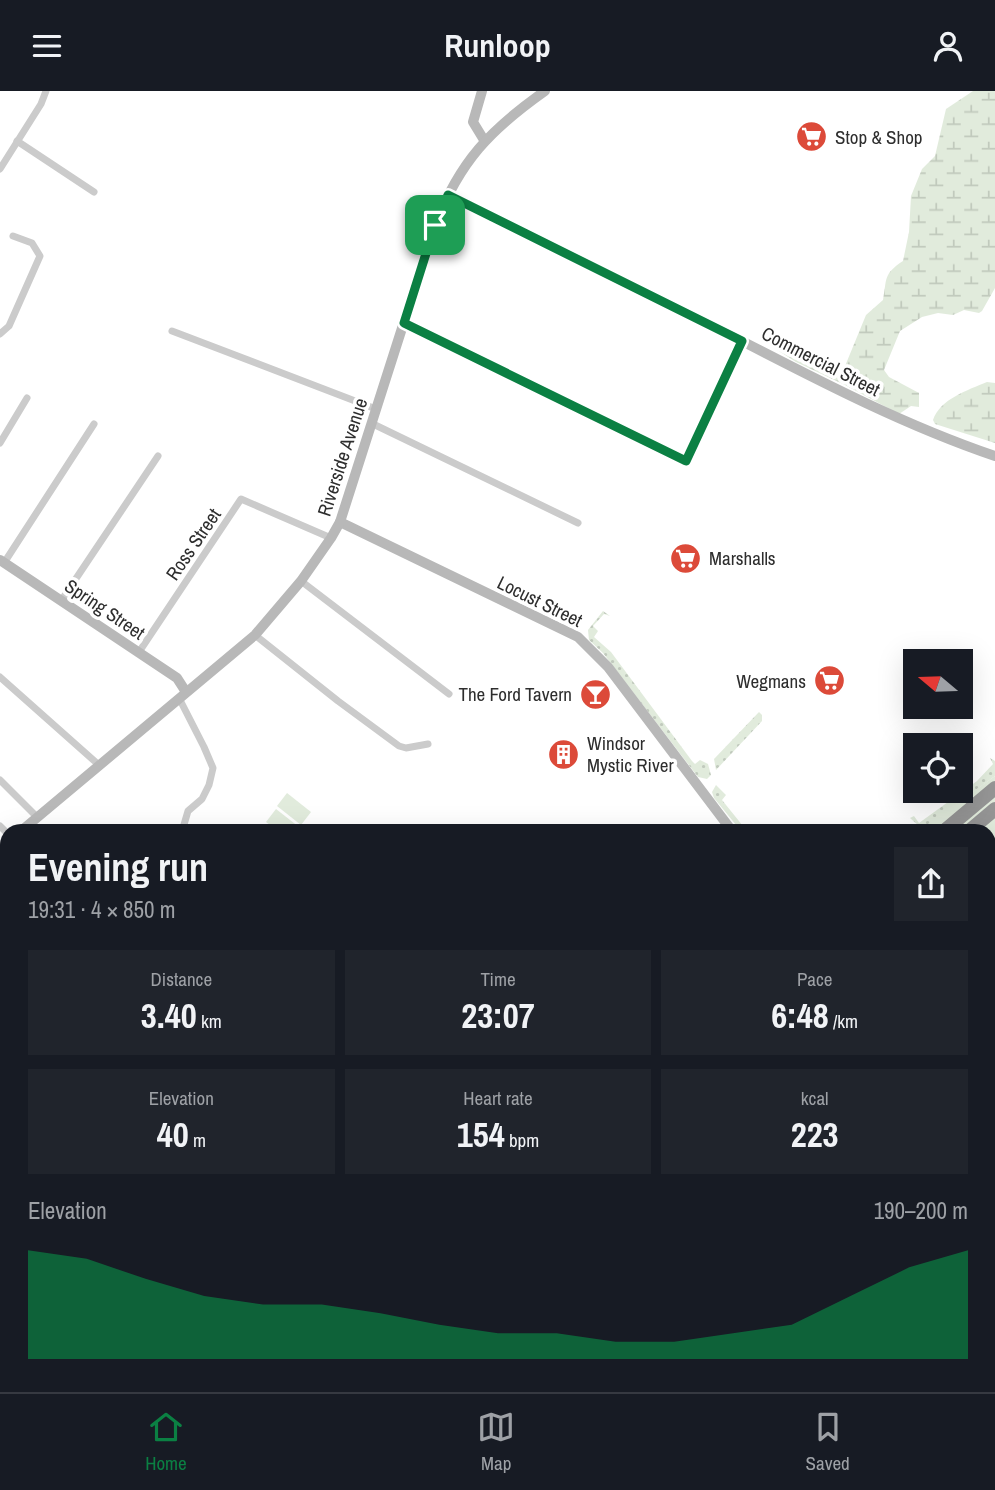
<!DOCTYPE html>
<html lang="en">
<head>
<meta charset="utf-8">
<style>
	body { margin:0; font-family:"Archivo Narrow",sans-serif; background:#20242c; color:#f1f3f6; height:100vh; display:flex; flex-direction:column; font-size:26px; white-space:nowrap }
	* { box-sizing:border-box; margin:0 }
	p { font-size:23px; color:#9ea1a6 }
	.icon { flex:none; width:38px; height:38px; fill:none; stroke:currentColor; stroke-width:2; stroke-linecap:round; stroke-linejoin:round }
	.map { position:relative; flex:1; overflow:hidden }
	.details { position:absolute; left:0px; top:733px; width:996px; height:569px; display:flex; flex-direction:column; background:#171b24; border-radius:21px 21px 0 0; box-shadow:0 7px 28px #0002 }
	.details>* { flex:none }
	.needle { width:46px; rotate:289deg }
	.fabs { position:absolute; left:903px; top:558px; display:grid; gap:14px }
	.fabs a { display:grid; place-items:center; width:70px; height:70px; border-radius:0px; background:#171b24; box-shadow:0 7px 28px #0002; font-size:35px }
	.pin { position:absolute; display:grid; place-items:center; width:60px; height:60px; color:#fff; margin:-30px; border-radius:14px; box-shadow:0 4px 10px #0006 }
	.round { display:grid; place-items:center; flex:none; width:74px; height:74px; border-radius:0px; background:#20242c }
	.head { display:flex; align-items:center; justify-content:space-between; height:119px; padding:0 28px }
	h1 { font-size:38px; font-weight:700; line-height:52px }
	.figures { display:grid; grid-template-columns:repeat(3,1fr); gap:10px; height:119px; padding:7px 28px }
	.figures div { display:grid; align-content:center; border-radius:0px; background:#20242c; text-align:center }
	.figures b { font-size:35px; font-weight:700 }
	.figures small { font-size:19px; font-weight:400 }
	.figures p { font-size:19px }
	.chart { height:196px; padding:14px 28px }
	.chart p { display:flex; justify-content:space-between }
	.chart svg { width:100%; height:126px; margin-top:7px; fill:#0b8043; opacity:.7 }
	header { display:flex; justify-content:space-between; align-items:center; height:91px; padding:0 28px; background:#171b24; font-size:32px; font-weight:700 }
	.menu { display:flex; justify-content:space-around; align-items:center; height:98px; border-top:2px solid #363941; background:#171b24; font-size:19px; color:#9ea1a6 }
	.menu a { display:grid; justify-items:center; gap:4px }
	.menu .active { color:#0b8043 }
	.map>svg:first-child { display:block }
	.grass { fill:url(#grass-dots) }
	.wetland { fill:url(#wetland-marsh) }
	.park { fill:#e1ebdc }
	.water { fill:url(#water-rules) }
	.lines { fill:none; stroke-linecap:round; stroke-linejoin:round }
	.stream { stroke:#c9d7ea; stroke-width:2 }
	.street { stroke:#cbcbcb; stroke-width:7 }
	.secondary { stroke:#b8b8b8; stroke-width:10 }
	.primary { stroke:#a6a6a6; stroke-width:12 }
	.highway { stroke:#959595; stroke-width:14 }
	.route-casing { stroke:#fff; stroke-width:14 }
	.route { stroke:#0b8043; stroke-width:9 }
	.labels { text-anchor:middle; dominant-baseline:central; stroke-width:7; stroke-linejoin:round; paint-order:stroke }
	.poi-label { font-size:19px; fill:#2e2e2e; stroke:#fff; text-anchor:start }
	.street-label { font-size:19px; fill:#2e2e2e; stroke:#fff }
</style>
</head>
<body>
<header><svg class="icon" aria-label="menu" viewBox="0 0 24 24"><path d="M4 6h16M4 12h16M4 18h16"/></svg>Runloop<svg class="icon" aria-label="person" viewBox="0 0 24 24"><circle cx="12" cy="8" r="4"/><path d="M4 21q1-7 8-7t8 7"/></svg></header>
<div class="map">
<svg width="995" height="1301" viewBox="0 0 995 1301">
	<defs>
		<pattern id="grass-dots" width="8" height="8" patternUnits="userSpaceOnUse" patternTransform="scale(1.75)"><rect width="8" height="8" fill="#e1ebdc"/><path d="M2 2h.1M6 6h.1" fill="none" stroke="#c1cabd" stroke-width="1.8" stroke-linecap="round"/></pattern>
		<pattern id="wetland-marsh" width="20" height="14" patternUnits="userSpaceOnUse" patternTransform="scale(1.75)"><rect width="20" height="14" fill="#e1ebdc"/><path d="M1 5h8M5 5V1M11 12h8M15 12V8" fill="none" stroke="#c1cabd"/></pattern>
		<pattern id="water-rules" width="6" height="5" patternUnits="userSpaceOnUse" patternTransform="scale(1.75)"><rect width="6" height="5" fill="#c9d7ea"/><path d="M0 2.5h6" fill="none" stroke="#adb9c9"/></pattern>
	</defs>
	<rect width="100%" height="100%" fill="#fff"/>
	<g class="grass">
		<path d="M 603,520 L 610,525 L 604,523 L 593,535 L 598,540 L 594,546 L 611,561 L 692,670 L 695,673 L 700,669 L 708,673 L 711,684 L 707,688 L 698,686 L 603,562 L 589,549 L 588,539 Z"/>
		<path d="M 759,621 L 762,624 L 762,630 L 716,679 L 714,668 Z"/>
		<path d="M 990,667 L 995,670 L 995,685 L 925,736 L 917,736 L 919,735 L 910,727 L 914,725 L 919,732 L 977,690 L 993,673 Z"/>
		<path d="M 716,694 L 726,704 L 722,709 L 747,740 L 741,740 L 714,707 L 712,701 Z"/>
	</g>
	<g class="wetland">
		<path d="M 973,0 L 995,0 L 995,197 L 982,220 L 979,222 L 964,219 L 953,224 L 938,222 L 922,226 L 900,240 L 884,279 L 889,286 L 919,302 L 919,316 L 911,315 L 899,323 L 845,294 L 796,271 L 771,255 L 794,261 L 836,282 L 843,280 L 866,224 L 883,209 C 887,188 883,183 903,170 L 909,141 L 911,105 L 922,78 L 935,65 L 946,18 Z"/>
		<path d="M 987,291 L 995,292 L 995,352 L 935,333 L 933,329 C 940,308 968,299 987,291 Z"/>
	</g>
	<g class="park">
		<path d="M 995,685 L 995,814 L 989,815 L 989,740 L 918,740 Z"/>
		<path d="M 287,702 L 311,721 L 301,734 L 277,715 Z"/>
		<path d="M 276,718 L 299,736 L 296,740 L 278,740 L 266,731 Z"/>
		<path d="M 7,824 L 7,1081 L 0,1078 L 0,825 Z"/>
		<path d="M 995,924 L 995,1066 L 989,1068 L 989,927 Z"/>
		<path d="M 0,1156 L 7,1160 L 7,1295 L 140,1295 L 138,1301 L 0,1301 Z"/>
		<path d="M 152,1295 L 400,1295 L 381,1301 L 149,1301 Z"/>
		<path d="M 560,1295 L 617,1295 L 612,1301 L 537,1301 Z"/>
	</g>
	<g class="water">
		<path d="M 995,814 L 995,924 L 989,927 L 989,815 Z"/>
		<path d="M 0,1078 L 7,1081 L 7,1160 L 0,1156 Z"/>
	</g>
	<g class="lines">
		<path class="stream" d="M 760,1301 L 760,1300"/>
		<g class="street">
			<path d="M 17,50 L 94,101"/>
			<path d="M 0,78 L 41,13 L 46,0"/>
			<path d="M 404,232 L 686,370 L 742,250"/>
			<path d="M 172,240 L 376,318"/>
			<path d="M 0,243 L 9,235 L 40,165 L 32,152 L 13,145"/>
			<path d="M 371,332 L 578,432"/>
			<path d="M 0,352 L 27,307"/>
			<path d="M 4,472 L 94,333"/>
			<path d="M 301,490 L 449,603"/>
			<path d="M 61,510 L 158,365"/>
			<path d="M 255,544 L 338,610 L 399,655 L 406,657 L 428,653"/>
			<path d="M 139,561 L 241,408 L 331,447"/>
			<path d="M 0,586 L 99,674"/>
			<path d="M 179,607 L 204,656 L 213,677 L 209,694 L 202,708 L 188,720 L 183,737 L 185,740"/>
			<path d="M 0,689 L 37,726"/>
			<path d="M 0,735 L 7,742"/>
			<path d="M 0,847 L 7,846"/>
			<path d="M 861,1295 L 863,1301"/>
		</g>
		<g class="secondary">
			<path d="M 482,0 L 473,31 L 484,49"/>
			<path d="M 448,104 C 532,145 617,186 701,229 C 797,278 892,330 995,365"/>
			<path d="M 340,431 L 578,546 L 608,576 L 732,740"/>
			<path d="M 0,469 L 177,587 L 186,601"/>
			<path d="M 21,740 L 255,544 L 301,490 L 331,447 L 340,431 L 435,134 C 460,70 490,39 545,0"/>
			<path d="M 0,758 L 7,752"/>
		</g>
		<path class="primary" d="M 0,1185 L 7,1188"/>
		<g class="highway">
			<path d="M 944,740 L 995,697"/>
			<path d="M 969,740 L 995,718"/>
			<path d="M 989,1136 L 995,1134"/>
			<path d="M 989,1149 L 995,1147"/>
			<path d="M 989,1171 L 995,1169"/>
			<path d="M 285,1295 L 342,1297 L 379,1295"/>
			<path d="M 406,1301 L 429,1295"/>
			<path d="M 487,1301 L 510,1295"/>
			<path d="M 621,1301 L 627,1295"/>
			<path d="M 638,1301 L 643,1295"/>
		</g>
	</g>
	<g class="lines">
		<defs>
			<path id="route" d="M 448,104 L 742,250 L 686,370 L 404,232 L 435,134 Z"/>
		</defs>
		<use href="#route" class="route-casing"/>
		<use href="#route" class="route"/>
	</g>
	<defs>
		<symbol id="supermarket-disc" viewBox="-11 -11 22 22"><circle r="9.5" fill="#dc4a39" stroke="#fff"/><path d="M-6-5.5h2.5l.6 2H6L4.5 2H-2.5L-4.4-4H-6ZM-1.5 3.2a1.3 1.3 0 1 0 .1 0ZM3 3.2a1.3 1.3 0 1 0 .1 0Z" fill="#fff"/></symbol>
		<symbol id="bar-disc" viewBox="-11 -11 22 22"><circle r="9.5" fill="#dc4a39" stroke="#fff"/><path d="M-6-5H6L.8 .8V4.5H3.5V6h-7V4.5H-.8V.8Z" fill="#fff"/></symbol>
		<symbol id="building-disc" viewBox="-11 -11 22 22"><circle r="9.5" fill="#dc4a39" stroke="#fff"/><path d="M-4-6H4V6H1V3H-1V6H-4ZM-2.5-4.3h1.7v1.8h-1.7ZM.8-4.3h1.7v1.8H.8ZM-2.5-1h1.7V.8h-1.7ZM.8-1h1.7V.8H.8Z" fill="#fff"/></symbol>
	</defs>
	<g fill-rule="evenodd">
		<use href="#supermarket-disc" x="794" y="28" width="35" height="35"/>
		<use href="#supermarket-disc" x="668" y="450" width="35" height="35"/>
		<use href="#supermarket-disc" x="812" y="572" width="35" height="35"/>
		<use href="#bar-disc" x="578" y="586" width="35" height="35"/>
		<use href="#building-disc" x="546" y="646" width="35" height="35"/>
	</g>
	<g class="labels">
		<g class="poi-label">
			<text x="835" y="46">Stop &amp; Shop</text>
			<text x="709" y="467">Marshalls</text>
			<text x="806" y="590" text-anchor="end">Wegmans</text>
			<text x="572" y="603" text-anchor="end">The Ford Tavern</text>
			<text x="587" y="652">Windsor<tspan x="587" dy="22">Mystic River</tspan></text>
		</g>
		<g class="street-label">
			<text transform="translate(821 270) rotate(27)">Commercial Street</text>
			<text transform="translate(342 366) rotate(-72)">Riverside Avenue</text>
			<text transform="translate(193 453) rotate(-56)">Ross Street</text>
			<text transform="translate(540 510) rotate(26)">Locust Street</text>
			<text transform="translate(105 518) rotate(34)">Spring Street</text>
		</g>
	</g>
</svg>
<div class="fabs">
<a><svg class="needle" viewBox="-14 -14 28 28"><path d="M0-13l5 13h-10z" fill="#e53935"/><path d="M0 13l5-13h-10z" fill="#9ea1a6"/></svg></a>
<a><svg class="icon" aria-label="locate" viewBox="0 0 24 24"><circle cx="12" cy="12" r="6"/><path d="M12 2v4M12 18v4M2 12h4M18 12h4"/></svg></a>
</div>
<div class="pin" style="left:435px;top:134px;background:#1e9e55"><svg class="icon" aria-label="arrive" viewBox="0 0 24 24"><path d="M6 21V4h12l-3 4 3 4H6"/></svg></div>
<section class="details">
<div class="head"><div><h1>Evening run</h1><p>19:31 · 4 × 850 m</p></div><a class="round"><svg class="icon" aria-label="share" viewBox="0 0 24 24"><path d="M12 15V3M7 8l5-5 5 5M5 13v7h14v-7"/></svg></a></div>
<div class="figures">
<div><p>Distance</p><b>3.40<small> km</small></b></div>
<div><p>Time</p><b>23:07</b></div>
<div><p>Pace</p><b>6:48<small> /km</small></b></div>
</div>
<div class="figures">
<div><p>Elevation</p><b>40<small> m</small></b></div>
<div><p>Heart rate</p><b>154<small> bpm</small></b></div>
<div><p>kcal</p><b>223</b></div>
</div>
<div class="chart"><p><span>Elevation</span>190–200 m</p>
<svg viewBox="0 0 160 44" preserveAspectRatio="none"><path d="M0 44V6L10 9L20 16L30 22L40 25L50 25L60 28L70 32L80 35L90 35L100 38L110 38L120 35L130 32L140 22L150 12L160 6V44z"/></svg>
</div>
</section>
</div>
<nav class="menu">
<a class="active"><svg class="icon" aria-label="home" viewBox="0 0 24 24"><path d="M3 11l9-7 9 7M6 9v11h12V9"/></svg>Home</a>
<a><svg class="icon" aria-label="map" viewBox="0 0 24 24"><path d="M3 6l6-2 6 2 6-2v14l-6 2-6-2-6 2zM9 4v14M15 6v14"/></svg>Map</a>
<a><svg class="icon" aria-label="saved" viewBox="0 0 24 24"><path d="M7 4h10v16l-5-4-5 4z"/></svg>Saved</a>
</nav>
</body>
</html>
